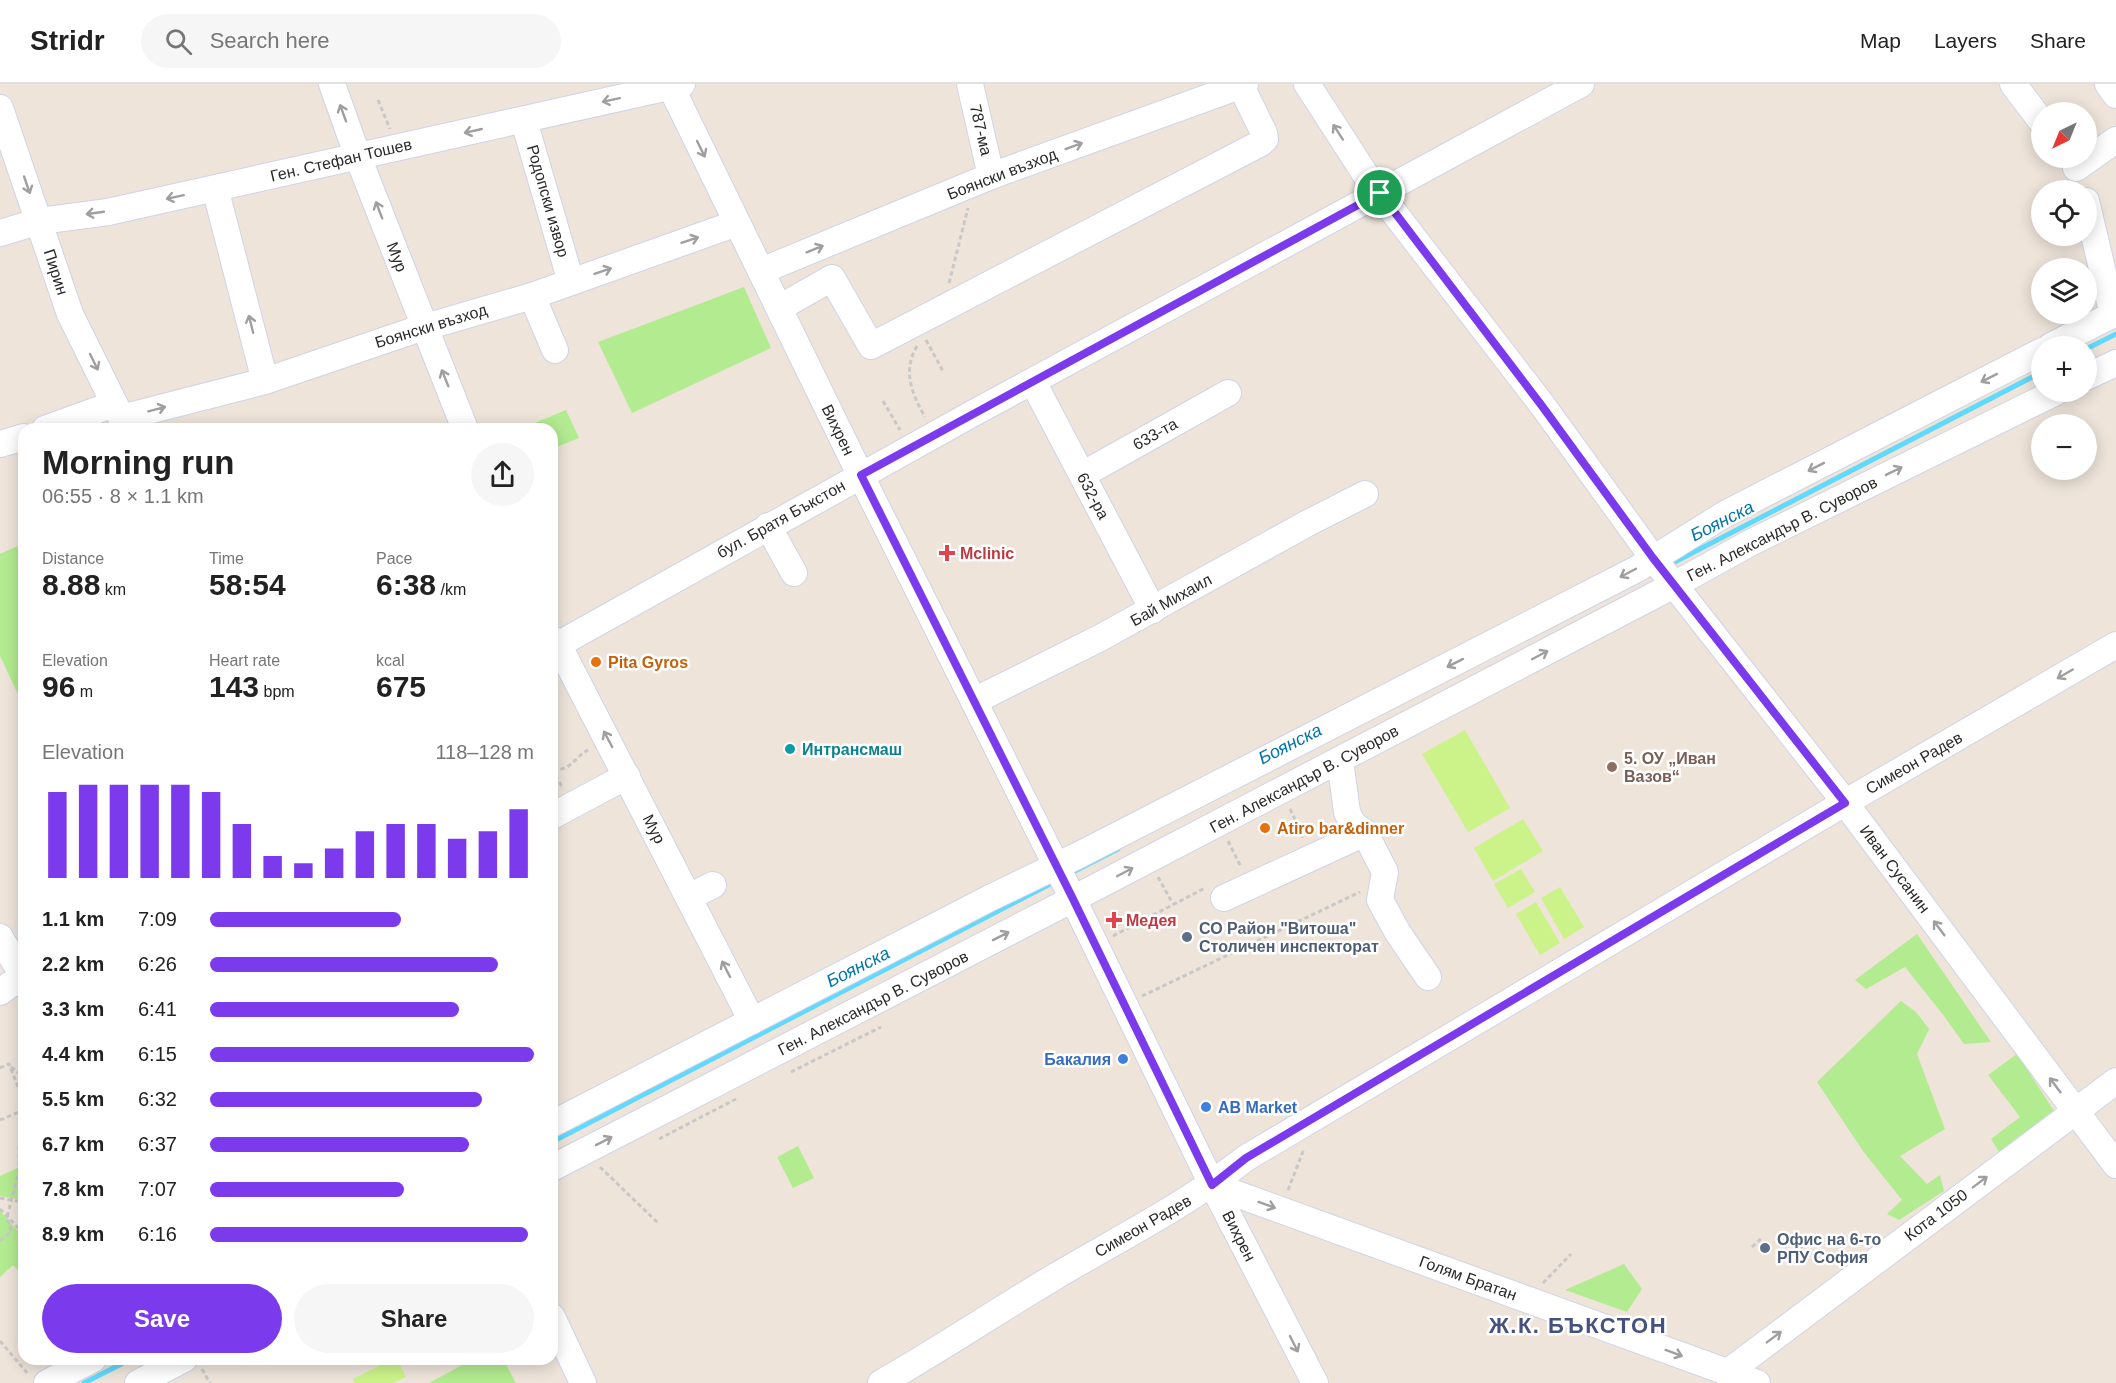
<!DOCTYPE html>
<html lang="en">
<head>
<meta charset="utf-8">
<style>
	body { margin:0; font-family:Helvetica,sans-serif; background:#f6f6f6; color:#222; height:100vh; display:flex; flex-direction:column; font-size:22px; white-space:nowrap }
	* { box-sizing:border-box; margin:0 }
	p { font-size:20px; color:#767676 }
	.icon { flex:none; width:33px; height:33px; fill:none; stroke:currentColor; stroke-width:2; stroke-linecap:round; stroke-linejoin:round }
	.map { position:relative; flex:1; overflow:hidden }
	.sheet { position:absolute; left:18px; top:339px; width:540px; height:942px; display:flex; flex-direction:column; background:#fff; border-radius:18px; box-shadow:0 3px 15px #0003 }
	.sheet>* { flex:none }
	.needle { width:39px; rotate:223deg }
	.tools { position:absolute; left:2031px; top:18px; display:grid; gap:12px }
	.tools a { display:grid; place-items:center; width:66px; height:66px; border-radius:50%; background:#fff; box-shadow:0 3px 15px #0003; font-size:30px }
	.pin { position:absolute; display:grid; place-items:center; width:51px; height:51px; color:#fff; margin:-26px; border:3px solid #fff; border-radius:50%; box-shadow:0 2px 6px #0007 }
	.round { display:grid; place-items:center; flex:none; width:63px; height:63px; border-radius:32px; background:#f6f6f6 }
	.overview { display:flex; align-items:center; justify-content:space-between; height:102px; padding:0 24px }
	h1 { font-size:33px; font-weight:700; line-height:45px }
	.metrics { display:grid; grid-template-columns:repeat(3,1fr); gap:9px; height:102px; padding:6px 24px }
	.metrics div { display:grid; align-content:center }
	.metrics b { font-size:30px; font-weight:700 }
	.metrics small { font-size:16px; font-weight:400 }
	.metrics p { font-size:16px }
	.chart { height:168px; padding:12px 24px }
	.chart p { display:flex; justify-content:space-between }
	.chart svg { width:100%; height:108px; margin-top:6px; stroke:#7c3aed; stroke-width:6 }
	.primary-button { display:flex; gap:12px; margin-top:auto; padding:12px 24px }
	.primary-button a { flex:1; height:69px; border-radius:36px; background:#7c3aed; color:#fff; font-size:24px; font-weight:700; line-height:69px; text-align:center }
	.primary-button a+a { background:#f6f6f6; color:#222 }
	ul { padding:0 24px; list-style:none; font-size:20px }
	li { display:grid; grid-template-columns:96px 72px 1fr; align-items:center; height:45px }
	li i { height:15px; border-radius:8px; background:#7c3aed }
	header { display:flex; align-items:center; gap:36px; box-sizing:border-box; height:84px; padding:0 30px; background:#fff; border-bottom:2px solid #e0e0e0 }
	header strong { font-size:28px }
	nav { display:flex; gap:33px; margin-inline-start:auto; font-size:21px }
	.search { width:420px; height:54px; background:#f6f6f6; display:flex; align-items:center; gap:15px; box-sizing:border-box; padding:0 21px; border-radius:33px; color:#767676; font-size:22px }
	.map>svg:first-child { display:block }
	.grass { fill:#b3eb90 }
	.pitch { fill:#cbf38a }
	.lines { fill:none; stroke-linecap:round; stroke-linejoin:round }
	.stream { stroke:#61d9fc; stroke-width:5 }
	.minor-casing { stroke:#cfd4e5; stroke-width:28 }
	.path { stroke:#c8c8c8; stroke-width:3; stroke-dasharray:4.5 3; stroke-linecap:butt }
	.minor { stroke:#fff; stroke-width:26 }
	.oneway { stroke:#9f9f9f }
	.route-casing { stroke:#fff; stroke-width:12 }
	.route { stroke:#7c3aed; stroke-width:8 }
	.health-dot { fill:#e0444e; stroke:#fff; stroke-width:2 }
	.food-dot { fill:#e8710a; stroke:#fff; stroke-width:2 }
	.culture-dot { fill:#0f9aa8; stroke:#fff; stroke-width:2 }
	.education-dot { fill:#8d6e63; stroke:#fff; stroke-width:2 }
	.service-dot { fill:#5c6f8a; stroke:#fff; stroke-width:2 }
	.shop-dot { fill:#3f7fe0; stroke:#fff; stroke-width:2 }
	.labels { text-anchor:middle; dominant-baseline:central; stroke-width:5; stroke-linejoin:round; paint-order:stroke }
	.street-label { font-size:16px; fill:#2a2a2a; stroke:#fff }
	.health-label { font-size:16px; font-weight:bold; fill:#be3a42; stroke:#fff; text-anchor:start }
	.food-label { font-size:16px; font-weight:bold; fill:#c56008; stroke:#fff; text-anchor:start }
	.culture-label { font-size:16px; font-weight:bold; fill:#0d838f; stroke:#fff; text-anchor:start }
	.education-label { font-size:16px; font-weight:bold; fill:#785e54; stroke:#fff; text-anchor:start }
	.service-label { font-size:16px; font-weight:bold; fill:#4e5e75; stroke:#fff; text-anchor:start }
	.shop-label { font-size:16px; font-weight:bold; fill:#366cbe; stroke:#fff; text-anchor:end }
	.water-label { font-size:18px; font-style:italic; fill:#0075a8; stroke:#fff }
	.district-label { font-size:22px; font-weight:bold; letter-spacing:1.5px; fill:#455280; stroke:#fff }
</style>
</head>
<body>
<header>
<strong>Stridr</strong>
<div class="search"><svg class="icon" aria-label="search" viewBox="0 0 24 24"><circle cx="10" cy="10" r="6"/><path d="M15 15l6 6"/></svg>Search here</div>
<nav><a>Map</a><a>Layers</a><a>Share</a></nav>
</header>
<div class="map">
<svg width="2116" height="1299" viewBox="0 0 2116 1299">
	<rect width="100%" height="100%" fill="#eee4da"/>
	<g class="grass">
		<path d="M 744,203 L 771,264 L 632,329 L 598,258 Z"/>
		<path d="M 566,326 L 579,354 L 552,365 L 552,345 L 520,345 Z"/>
		<path d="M 24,459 L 24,623 L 0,572 L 0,470 Z"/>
		<path d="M 1917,850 L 1991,958 L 1964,960 L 1944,932 L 1905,883 L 1866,905 L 1855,896 Z"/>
		<path d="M 1901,917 L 1916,928 L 1929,945 L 1917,970 L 1945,1045 L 1900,1072 L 1927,1100 L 1940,1091 L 1944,1107 L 1899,1136 L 1887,1130 L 1902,1116 L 1863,1067 L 1817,998 Z"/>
		<path d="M 2017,970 L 2054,1027 L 1999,1068 L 1991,1055 L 2020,1033 L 1988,991 Z"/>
		<path d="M 798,1062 L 814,1094 L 793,1104 L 777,1073 Z"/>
		<path d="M 24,1081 L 24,1116 L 0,1112 L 0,1092 Z"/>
		<path d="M 0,1127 L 24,1154 L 23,1192 L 13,1181 L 0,1193 Z"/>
		<path d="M 1624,1180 L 1642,1205 L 1627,1228 L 1565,1206 Z"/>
		<path d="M 473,1275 L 503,1275 L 516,1299 L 429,1299 Z"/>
	</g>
	<g class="pitch">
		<path d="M 1465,646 L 1510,724 L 1468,748 L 1422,670 Z"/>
		<path d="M 1523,735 L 1543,767 L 1493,797 L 1474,764 Z"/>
		<path d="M 1521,785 L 1535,808 L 1508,824 L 1494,800 Z"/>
		<path d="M 1560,803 L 1584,843 L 1564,855 L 1541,814 Z"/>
		<path d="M 1536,818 L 1560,859 L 1540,871 L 1516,830 Z"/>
		<path d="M 392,1275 L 397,1275 L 406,1293 L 393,1299 L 355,1299 L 353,1295 Z"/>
	</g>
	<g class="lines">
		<g class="stream">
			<path d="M 2086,265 L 2116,250"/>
			<path d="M 1667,482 L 2042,288"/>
			<path d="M 1067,791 L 1118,765"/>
			<path d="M 552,1058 L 1056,797"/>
			<path d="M 84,1299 L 131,1275"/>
		</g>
		<defs>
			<g id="minor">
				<path d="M 332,0 L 358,73 L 465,345"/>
				<path d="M 970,0 L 991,92"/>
				<path d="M 1307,0 L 1369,96 L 1543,322 L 1653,474 L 1837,708 L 2116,1081"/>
				<path d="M 2013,0 L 2042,38"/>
				<path d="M 2108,0 L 2116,11"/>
				<path d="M 671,3 L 851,372 L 1073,815 L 1207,1090 L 1315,1299"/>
				<path d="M 0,24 L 70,230 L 127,345"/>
				<path d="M 524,37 L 571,198"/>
				<path d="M 2076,84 L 2116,56"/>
				<path d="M 215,104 L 265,297"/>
				<path d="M 2086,117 L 2113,231"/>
				<path d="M 0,149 L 40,137 L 108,128 L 682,0"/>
				<path d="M 761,187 L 991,92 L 1245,0"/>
				<path d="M 532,212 L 555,266"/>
				<path d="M 779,224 L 832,194 L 871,262 L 1261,59 L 1265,55 L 1264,49 L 1241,2"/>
				<path d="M 2051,262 L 2116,229"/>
				<path d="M 2086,293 L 2116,279"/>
				<path d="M 1033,298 L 1153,526"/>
				<path d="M 121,334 L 265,297 L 415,246 L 532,212 L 737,139"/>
				<path d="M 45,345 L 114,320"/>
				<path d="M 0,360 L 24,353"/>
				<path d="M 1082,391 L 1228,309"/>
				<path d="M 768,442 L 794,489"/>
				<path d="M 552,555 L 563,570 L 752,937"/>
				<path d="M 552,564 L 970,331 L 1581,0"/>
				<path d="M 974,617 L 1100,554 L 1308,439 L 1365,410"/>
				<path d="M 1340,676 L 1347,728 L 1352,739 L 1365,749 L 1385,788 L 1380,816 L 1398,849 L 1428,893"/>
				<path d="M 552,732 L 627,692"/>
				<path d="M 689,813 L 713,801"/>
				<path d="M 1224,814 L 1365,749"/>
				<path d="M 0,853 L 23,892"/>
				<path d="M 0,908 L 24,891"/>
				<path d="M 552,1040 L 990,814 L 1075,773 L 1637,485 L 1725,430 L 2042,267"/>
				<path d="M 552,1084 L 1073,815 L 1674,501 L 1752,458 L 2056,308"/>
				<path d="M 1212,1101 L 1757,1299"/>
				<path d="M 552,1233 L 583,1299"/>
				<path d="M 47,1299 L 93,1275"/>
				<path d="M 138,1299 L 184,1275"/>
				<path d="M 881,1299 C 941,1265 997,1227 1056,1192 C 1120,1154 1188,1120 1246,1074 L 1841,721 L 2116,561"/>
				<path d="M 1732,1299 L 1728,1288 L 2116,997"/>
			</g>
		</defs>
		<use href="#minor" class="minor-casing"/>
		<g class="path">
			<path d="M 378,16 L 390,45"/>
			<path d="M 949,199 L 968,124"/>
			<path d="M 926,256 L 944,289"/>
			<path d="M 917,262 C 902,287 912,310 925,333"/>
			<path d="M 883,317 L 900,346"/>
			<path d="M 552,685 L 562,703"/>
			<path d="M 553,686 C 573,686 574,673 588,666"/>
			<path d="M 1290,725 L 1303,752 L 1301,753"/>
			<path d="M 1228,757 L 1241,783"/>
			<path d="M 1158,793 L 1173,820"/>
			<path d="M 1113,852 L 1205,804"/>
			<path d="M 1142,912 L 1360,808"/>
			<path d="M 11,983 L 24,993"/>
			<path d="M 0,984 L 9,980 L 24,1018"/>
			<path d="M 791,988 L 881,943"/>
			<path d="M 0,1036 L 24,1026"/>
			<path d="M 659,1055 L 736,1015"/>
			<path d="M 600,1083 L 659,1140"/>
			<path d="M 1288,1106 L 1304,1065"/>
			<path d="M 0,1114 L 24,1118"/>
			<path d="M 0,1125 L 24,1150"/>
			<path d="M 0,1157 L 11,1147 L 7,1133 L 19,1087 L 19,1061"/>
			<path d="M 1800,1161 L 1808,1173"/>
			<path d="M 1752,1163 L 1762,1154"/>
			<path d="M 1543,1199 L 1571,1170"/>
			<path d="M 0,1257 L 28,1290"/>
			<path d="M 202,1285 L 210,1299"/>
		</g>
		<use href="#minor" class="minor"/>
	</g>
	<defs><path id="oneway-shaft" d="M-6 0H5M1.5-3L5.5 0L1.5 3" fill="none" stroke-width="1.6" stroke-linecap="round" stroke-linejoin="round" transform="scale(1.5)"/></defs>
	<g class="oneway">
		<use href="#oneway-shaft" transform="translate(611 16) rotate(168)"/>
		<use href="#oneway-shaft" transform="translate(343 29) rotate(-110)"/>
		<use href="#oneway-shaft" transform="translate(473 47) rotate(167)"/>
		<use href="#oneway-shaft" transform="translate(1338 48) rotate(-123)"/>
		<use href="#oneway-shaft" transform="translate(1074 62) rotate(-20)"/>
		<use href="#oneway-shaft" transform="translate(701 65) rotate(64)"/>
		<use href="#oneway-shaft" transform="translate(27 101) rotate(71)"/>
		<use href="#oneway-shaft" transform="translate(175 113) rotate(168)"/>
		<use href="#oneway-shaft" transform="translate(379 126) rotate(-111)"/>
		<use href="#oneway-shaft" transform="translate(95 129) rotate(172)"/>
		<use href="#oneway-shaft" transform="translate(690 156) rotate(-19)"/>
		<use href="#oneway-shaft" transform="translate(815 165) rotate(-22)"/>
		<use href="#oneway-shaft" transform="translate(603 187) rotate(-19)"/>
		<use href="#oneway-shaft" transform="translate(251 240) rotate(-104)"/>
		<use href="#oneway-shaft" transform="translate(94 278) rotate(64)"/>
		<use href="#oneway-shaft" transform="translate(445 294) rotate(-112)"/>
		<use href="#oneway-shaft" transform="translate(1989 294) rotate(153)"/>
		<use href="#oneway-shaft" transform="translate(157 325) rotate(-15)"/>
		<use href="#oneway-shaft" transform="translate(1816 383) rotate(153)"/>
		<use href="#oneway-shaft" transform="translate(1894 387) rotate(-26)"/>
		<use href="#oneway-shaft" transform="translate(1628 489) rotate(152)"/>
		<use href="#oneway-shaft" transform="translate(1540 571) rotate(-28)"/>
		<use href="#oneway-shaft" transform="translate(1455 579) rotate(153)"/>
		<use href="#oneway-shaft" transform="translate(2065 590) rotate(150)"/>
		<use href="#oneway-shaft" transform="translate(608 655) rotate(-118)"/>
		<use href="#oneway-shaft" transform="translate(1125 788) rotate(-28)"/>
		<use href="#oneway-shaft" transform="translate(1939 844) rotate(-127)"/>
		<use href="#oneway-shaft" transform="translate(1001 852) rotate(-27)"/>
		<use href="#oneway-shaft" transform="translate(726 885) rotate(-117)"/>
		<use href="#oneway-shaft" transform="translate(2055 1001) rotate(-127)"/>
		<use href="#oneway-shaft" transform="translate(604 1057) rotate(-27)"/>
		<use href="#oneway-shaft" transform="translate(1980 1098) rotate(-37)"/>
		<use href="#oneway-shaft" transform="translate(1267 1121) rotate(20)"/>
		<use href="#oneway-shaft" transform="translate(1774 1253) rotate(-37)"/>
		<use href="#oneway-shaft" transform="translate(1294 1260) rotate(63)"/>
		<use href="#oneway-shaft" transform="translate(1674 1269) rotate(20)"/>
	</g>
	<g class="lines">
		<defs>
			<path id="route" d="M 1380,109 L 1542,322 L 1653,474 L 1845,719 L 1246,1074 L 1212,1101 L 1073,815 L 861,391 Z"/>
		</defs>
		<use href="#route" class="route-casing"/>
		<use href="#route" class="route"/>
	</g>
	<g class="health-dot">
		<path d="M944 460h6v6h6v6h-6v6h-6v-6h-6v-6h6z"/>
		<path d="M1111 827h6v6h6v6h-6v6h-6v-6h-6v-6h6z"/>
	</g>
	<g class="food-dot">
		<circle cx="596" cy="578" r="6"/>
		<circle cx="1265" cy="744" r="6"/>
	</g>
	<circle class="culture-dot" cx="790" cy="665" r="6"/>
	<circle class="education-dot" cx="1612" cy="683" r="6"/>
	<g class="service-dot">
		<circle cx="1187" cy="853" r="6"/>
		<circle cx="1765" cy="1164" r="6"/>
	</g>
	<g class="shop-dot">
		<circle cx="1123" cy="975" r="6"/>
		<circle cx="1206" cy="1023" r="6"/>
	</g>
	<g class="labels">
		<g class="street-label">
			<text transform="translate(981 46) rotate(77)">787-ма</text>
			<text transform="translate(341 76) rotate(-13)">Ген. Стефан Тошев</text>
			<text transform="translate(1002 90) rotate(-21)">Боянски възход</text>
			<text transform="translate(548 117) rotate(74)">Родопски извор</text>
			<text transform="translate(397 173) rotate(69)">Мур</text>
			<text transform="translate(56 188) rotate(72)">Пирин</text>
			<text transform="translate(431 242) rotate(-17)">Боянски възход</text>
			<text transform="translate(838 346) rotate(64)">Вихрен</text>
			<text transform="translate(1155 350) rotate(-29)">633-та</text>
			<text transform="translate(1093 412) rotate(62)">632-ра</text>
			<text transform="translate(781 435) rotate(-29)">бул. Братя Бъкстон</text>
			<text transform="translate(1782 445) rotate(-27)">Ген. Александър В. Суворов</text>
			<text transform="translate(1171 516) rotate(-29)">Бай Михаил</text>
			<text transform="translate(1914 679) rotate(-30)">Симеон Радев</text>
			<text transform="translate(1304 695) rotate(-28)">Ген. Александър В. Суворов</text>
			<text transform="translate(654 745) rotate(63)">Мур</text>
			<text transform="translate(1895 785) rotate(53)">Иван Сусанин</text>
			<text transform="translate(873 919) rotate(-27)">Ген. Александър В. Суворов</text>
			<text transform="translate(1936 1131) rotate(-37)">Кота 1050</text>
			<text transform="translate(1143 1142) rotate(-30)">Симеон Радев</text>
			<text transform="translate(1239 1152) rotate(63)">Вихрен</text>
			<text transform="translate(1468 1194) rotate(20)">Голям Братан</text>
		</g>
		<g class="health-label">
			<text x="960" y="469">Mclinic</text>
			<text x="1126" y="836">Медея</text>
		</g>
		<g class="food-label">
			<text x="608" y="578">Pita Gyros</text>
			<text x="1277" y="744">Atiro bar&amp;dinner</text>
		</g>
		<g class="culture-label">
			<text x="802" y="665">Интрансмаш</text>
		</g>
		<g class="education-label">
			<text x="1624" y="674">5. ОУ „Иван<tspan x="1624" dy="18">Вазов“</tspan></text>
		</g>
		<g class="service-label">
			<text x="1199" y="844">СО Район "Витоша"<tspan x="1199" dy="18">Столичен инспекторат</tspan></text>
			<text x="1777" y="1155">Офис на 6-то<tspan x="1777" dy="18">РПУ София</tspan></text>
		</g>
		<g class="shop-label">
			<text x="1111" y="975">Бакалия</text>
			<text x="1218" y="1023" text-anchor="start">AB Market</text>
		</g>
		<g class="water-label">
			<text transform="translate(1722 437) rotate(-27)">Боянска</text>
			<text transform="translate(1290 660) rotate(-27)">Боянска</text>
			<text transform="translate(858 883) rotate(-27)">Боянска</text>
		</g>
		<g class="district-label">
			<text x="1578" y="1241">Ж.К. БЪКСТОН</text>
		</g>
	</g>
</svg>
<div class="tools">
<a><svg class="needle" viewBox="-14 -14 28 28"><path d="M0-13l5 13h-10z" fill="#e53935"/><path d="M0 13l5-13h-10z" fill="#767676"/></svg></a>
<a><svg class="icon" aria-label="locate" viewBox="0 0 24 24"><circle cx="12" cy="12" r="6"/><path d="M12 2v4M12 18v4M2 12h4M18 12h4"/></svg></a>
<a><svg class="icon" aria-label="layers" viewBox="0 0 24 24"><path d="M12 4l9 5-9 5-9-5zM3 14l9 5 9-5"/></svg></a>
<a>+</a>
<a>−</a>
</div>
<div class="pin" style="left:1380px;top:109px;background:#1e9e55"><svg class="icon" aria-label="arrive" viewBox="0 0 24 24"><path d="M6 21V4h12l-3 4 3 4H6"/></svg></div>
<section class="sheet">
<div class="overview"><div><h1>Morning run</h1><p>06:55 · 8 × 1.1 km</p></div><a class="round"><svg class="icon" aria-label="share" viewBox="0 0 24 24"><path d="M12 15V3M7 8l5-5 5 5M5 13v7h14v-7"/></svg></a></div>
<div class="metrics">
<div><p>Distance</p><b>8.88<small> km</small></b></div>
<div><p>Time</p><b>58:54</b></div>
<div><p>Pace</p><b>6:38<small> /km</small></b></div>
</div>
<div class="metrics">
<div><p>Elevation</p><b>96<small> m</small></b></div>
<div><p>Heart rate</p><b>143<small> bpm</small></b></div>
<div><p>kcal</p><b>675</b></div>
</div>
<div class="chart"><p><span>Elevation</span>118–128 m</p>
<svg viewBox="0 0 160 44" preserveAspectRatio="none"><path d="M5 44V9M15 44V6M25 44V6M35 44V6M45 44V6M55 44V9M65 44V22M75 44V35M85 44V38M95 44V32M105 44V25M115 44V22M125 44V22M135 44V28M145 44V25M155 44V16"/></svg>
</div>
<ul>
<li><b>1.1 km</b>7:09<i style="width:59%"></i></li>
<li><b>2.2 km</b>6:26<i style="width:89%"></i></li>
<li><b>3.3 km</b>6:41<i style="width:77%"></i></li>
<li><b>4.4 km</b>6:15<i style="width:100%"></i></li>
<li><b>5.5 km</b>6:32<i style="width:84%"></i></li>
<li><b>6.7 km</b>6:37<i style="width:80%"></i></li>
<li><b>7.8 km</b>7:07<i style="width:60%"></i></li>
<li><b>8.9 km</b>6:16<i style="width:98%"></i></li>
</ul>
<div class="primary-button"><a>Save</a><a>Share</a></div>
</section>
</div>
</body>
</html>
